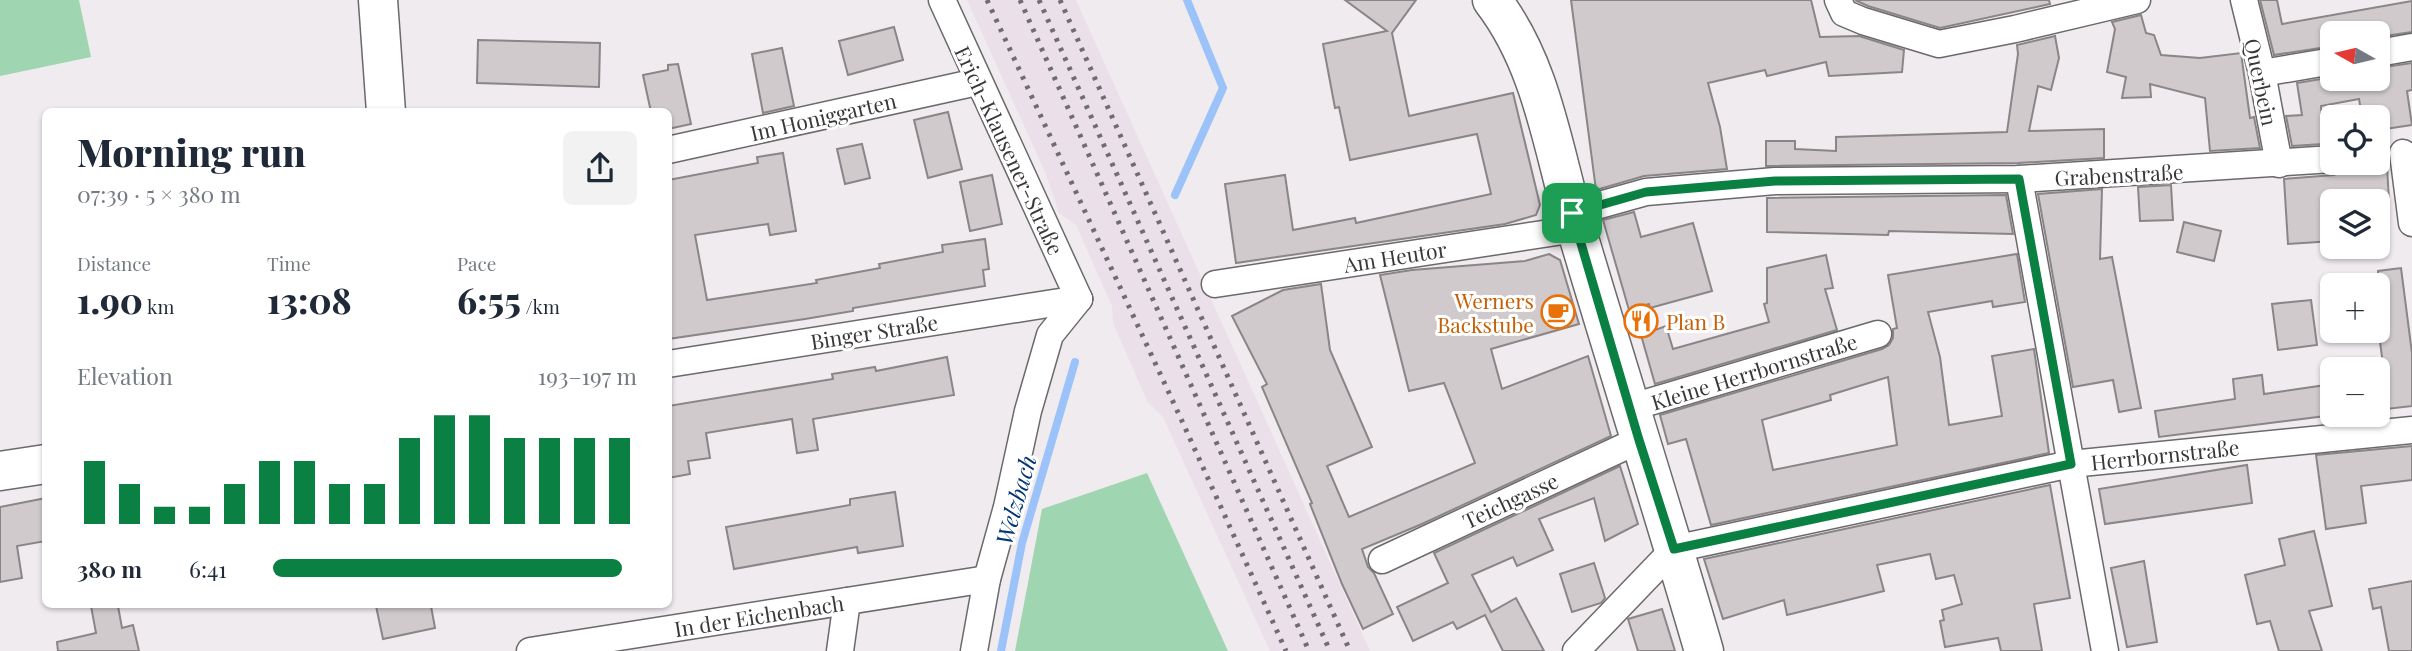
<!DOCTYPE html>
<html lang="en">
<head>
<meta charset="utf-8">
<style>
	body { margin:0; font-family:"Playfair Display",serif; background:#f2f2f3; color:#1f2937; height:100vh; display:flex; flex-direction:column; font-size:26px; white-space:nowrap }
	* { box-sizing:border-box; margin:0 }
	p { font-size:23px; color:#747a83 }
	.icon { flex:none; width:38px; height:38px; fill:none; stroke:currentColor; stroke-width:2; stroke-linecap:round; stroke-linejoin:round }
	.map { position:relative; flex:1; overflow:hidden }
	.sheet { position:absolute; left:42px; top:108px; width:630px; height:500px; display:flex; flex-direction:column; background:#fff; border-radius:10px; box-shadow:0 2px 5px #0004 }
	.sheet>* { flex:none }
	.needle { width:46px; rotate:278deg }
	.buttons { position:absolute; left:2320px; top:21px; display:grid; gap:14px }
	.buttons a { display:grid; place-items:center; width:70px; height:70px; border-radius:10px; background:#fff; box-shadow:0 2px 5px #0004; font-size:35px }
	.pin { position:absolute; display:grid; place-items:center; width:60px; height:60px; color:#fff; margin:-30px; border-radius:14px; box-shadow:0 4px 10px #0006 }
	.round { display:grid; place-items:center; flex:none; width:74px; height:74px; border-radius:10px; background:#f2f2f3 }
	.headline { display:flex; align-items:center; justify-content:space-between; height:119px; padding:0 35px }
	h1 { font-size:38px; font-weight:800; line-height:52px }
	.metrics { display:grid; grid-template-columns:repeat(3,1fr); gap:10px; height:119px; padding:7px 35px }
	.metrics div { display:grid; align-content:center }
	.metrics b { font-size:35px; font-weight:800 }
	.metrics small { font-size:19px; font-weight:400 }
	.metrics p { font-size:19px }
	.chart { height:196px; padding:14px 35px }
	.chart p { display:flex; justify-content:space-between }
	.chart svg { width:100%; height:126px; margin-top:7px; stroke:#0b8043; stroke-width:6 }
	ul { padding:0 35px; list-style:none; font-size:23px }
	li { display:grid; grid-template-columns:112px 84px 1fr; align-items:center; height:52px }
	li i { height:18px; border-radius:9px; background:#0b8043 }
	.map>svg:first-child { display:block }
	.built { fill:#ebe0ea }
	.green { fill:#a0d5b1 }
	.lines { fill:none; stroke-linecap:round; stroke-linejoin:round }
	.stream { stroke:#9cc3f9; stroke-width:8 }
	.building { fill:#d0cacd; stroke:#8a8587; stroke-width:2; fill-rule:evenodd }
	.street-casing { stroke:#6c696c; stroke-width:29 }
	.secondary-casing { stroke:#6c696c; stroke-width:41 }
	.street { stroke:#fff; stroke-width:26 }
	.secondary { stroke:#fff; stroke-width:38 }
	.rail { stroke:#706d70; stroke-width:5; stroke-dasharray:3.5 7; stroke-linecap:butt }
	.route-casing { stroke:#fff; stroke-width:14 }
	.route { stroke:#0b8043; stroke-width:9 }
	.labels { text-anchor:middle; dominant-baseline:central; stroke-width:6; stroke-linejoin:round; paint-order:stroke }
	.street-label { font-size:21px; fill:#393739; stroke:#fff }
	.food-label { font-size:21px; fill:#c56008; stroke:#fff; text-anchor:end }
	.water-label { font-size:23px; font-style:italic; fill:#023774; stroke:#fff }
</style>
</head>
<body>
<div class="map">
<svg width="2412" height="651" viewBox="0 0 2412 651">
	<rect width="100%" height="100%" fill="#efebef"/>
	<path class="built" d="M 967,0 L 1076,0 L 1370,651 L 1270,651 L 1163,417 L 1147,401 L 1113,323 L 1112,306 L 1076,225 L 1059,213 L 1045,172 Z"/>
	<g class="green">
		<path d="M 0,0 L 79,0 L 91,57 L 0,76 Z"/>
		<path d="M 1147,473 L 1228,651 L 1015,651 L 1042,509 Z"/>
	</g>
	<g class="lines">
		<g class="stream">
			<path d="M 1175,195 L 1223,88 L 1187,0"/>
			<path d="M 1001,651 L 1022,543 L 1075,362"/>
		</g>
	</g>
	<g class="building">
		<path d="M 1345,0 L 1416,0 L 1392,33 L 1409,116 L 1513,93 L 1540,205 L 1536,215 L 1505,224 L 1236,263 L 1225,184 L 1285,175 L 1293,230 L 1355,218 L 1356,223 L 1491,194 L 1477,134 L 1350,160 L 1339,107 L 1335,108 L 1323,44 L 1387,31 Z"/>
		<path d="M 1571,0 L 1811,0 L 1820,37 L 1859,36 L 1904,50 L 1902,72 L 1829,76 L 1826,62 L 1767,76 L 1765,70 L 1708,83 L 1720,127 L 1727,169 L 1644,176 L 1596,190 Z"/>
		<path d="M 1855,0 L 2049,0 L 2050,4 L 1940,28 L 1868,6 Z"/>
		<path d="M 2260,0 L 2277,0 L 2282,24 L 2412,1 L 2412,32 L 2378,37 L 2378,33 L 2333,33 L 2333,46 L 2274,55 Z"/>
		<path d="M 2141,15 L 2146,33 L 2154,35 L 2161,55 L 2200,58 L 2241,53 L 2250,118 L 2254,117 L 2260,148 L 2210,151 L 2205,98 L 2150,84 L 2151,97 L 2122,98 L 2126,77 L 2107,72 L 2115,29 L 2112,22 Z"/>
		<path d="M 894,27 L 903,60 L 848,75 L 839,41 Z"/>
		<path d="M 2055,36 L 2059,58 L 2051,90 L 2038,86 L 2029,131 L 2104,129 L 2104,158 L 2018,163 L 1766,166 L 1766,141 L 1795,141 L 1795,149 L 1836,151 L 1836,137 L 2007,132 L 2018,54 L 2017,45 Z"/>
		<path d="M 478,40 L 600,43 L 599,87 L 477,83 Z"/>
		<path d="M 782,48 L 794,106 L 763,113 L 752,54 Z"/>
		<path d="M 2412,63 L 2412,90 L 2407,91 L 2412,125 L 2378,130 L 2378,117 L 2362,117 L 2359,99 L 2321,106 L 2323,144 L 2292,146 L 2286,116 L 2302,115 L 2297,83 L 2333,77 L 2378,79 L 2378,68 Z"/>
		<path d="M 678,64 L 691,124 L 668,129 L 668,112 L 651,112 L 643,75 L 668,70 L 668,65 Z"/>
		<path d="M 948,112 L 962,169 L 928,178 L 914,120 Z"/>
		<path d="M 862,144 L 870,178 L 845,184 L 837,149 Z"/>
		<path d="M 783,153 L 796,231 L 770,235 L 768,224 L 695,235 L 707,300 L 817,283 L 816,280 L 880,268 L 879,264 L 943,252 L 942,245 L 985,239 L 989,269 L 983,270 L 985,286 L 853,308 L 853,311 L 805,319 L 668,339 L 668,180 L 758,163 L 757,157 Z"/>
		<path d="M 2387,166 L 2389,201 L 2333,201 L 2333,241 L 2288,244 L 2284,179 L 2334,175 L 2345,169 Z"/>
		<path d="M 992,175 L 1002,224 L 970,231 L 960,182 Z"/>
		<path d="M 2171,185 L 2173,220 L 2140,221 L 2138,187 Z"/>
		<path d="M 2102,189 L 2100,259 L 2112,257 L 2141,408 L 2119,412 L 2113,380 L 2073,387 L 2038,194 Z"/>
		<path d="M 2006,195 L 2013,234 L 1889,231 L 1888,235 L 1767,232 L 1767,198 Z"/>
		<path d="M 1634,212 L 1641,237 L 1693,223 L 1712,291 L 1650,308 L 1649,304 L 1629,310 L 1603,220 Z"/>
		<path d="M 2184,222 L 2221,231 L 2214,261 L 2177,252 Z"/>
		<path d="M 1549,254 L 1560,260 L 1579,324 L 1491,349 L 1502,389 L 1588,356 L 1611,436 L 1422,524 L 1362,549 L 1368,567 L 1374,573 L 1393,614 L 1363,629 L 1342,584 L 1310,504 L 1312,503 L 1262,387 L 1267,384 L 1232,316 L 1283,290 L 1321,284 L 1330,350 L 1372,447 L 1327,466 L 1349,517 L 1475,463 L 1444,383 L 1409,391 L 1380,275 L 1412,270 L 1525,261 Z"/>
		<path d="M 2017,254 L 2025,302 L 1993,307 L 1992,301 L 1928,312 L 1940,357 L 1949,425 L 2002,416 L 1992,356 L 2034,349 L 2049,453 L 1711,525 L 1686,439 L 1668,444 L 1660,415 L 1882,349 L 1889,345 L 1893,338 L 1893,329 L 1897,328 L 1888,275 ZM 1888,377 L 1897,445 L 1773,470 L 1762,420 L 1831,400 L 1830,395 Z"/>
		<path d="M 1826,255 L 1833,288 L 1825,289 L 1837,330 L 1655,384 L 1641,335 L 1666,326 L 1673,349 L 1769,322 L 1764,304 L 1767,303 L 1767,268 Z"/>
		<path d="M 2401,268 L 2412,353 L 2412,406 L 2378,410 L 2378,378 L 2385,378 L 2378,328 L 2378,271 Z"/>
		<path d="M 2311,300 L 2317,345 L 2278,350 L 2272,304 Z"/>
		<path d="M 947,357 L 954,395 L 813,419 L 818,450 L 797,453 L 792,419 L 706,433 L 710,458 L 688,461 L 690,474 L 668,478 L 668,406 L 833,379 L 832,374 L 875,367 L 876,371 Z"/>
		<path d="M 2262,375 L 2264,394 L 2333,384 L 2333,415 L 2159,437 L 2155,411 L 2235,399 L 2233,379 Z"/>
		<path d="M 2412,446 L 2412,480 L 2361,486 L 2366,523 L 2326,529 L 2316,455 Z"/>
		<path d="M 2247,465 L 2252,503 L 2105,524 L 2099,489 Z"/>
		<path d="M 1620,466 L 1638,524 L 1605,541 L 1594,498 L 1539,519 L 1553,550 L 1517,566 L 1513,557 L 1472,575 L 1491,612 L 1516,598 L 1544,651 L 1503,651 L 1485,615 L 1457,629 L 1453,622 L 1413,641 L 1397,607 L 1448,583 L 1434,553 Z"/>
		<path d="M 2050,485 L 2070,598 L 2034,604 L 2042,651 L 2001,651 L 1998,638 L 1945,647 L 1940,621 L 1944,620 L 1942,610 L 1962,604 L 1954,575 L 1936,579 L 1930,554 L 1877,565 L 1884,591 L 1787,615 L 1784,600 L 1723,619 L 1704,559 Z"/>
		<path d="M 895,492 L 903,546 L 858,553 L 857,547 L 734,569 L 726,527 L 850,505 L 850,499 Z"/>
		<path d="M 46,498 L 46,541 L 17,546 L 22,578 L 0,582 L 0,507 Z"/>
		<path d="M 2314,531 L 2332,606 L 2309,611 L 2322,651 L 2279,651 L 2270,621 L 2257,624 L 2245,575 L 2285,565 L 2279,539 Z"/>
		<path d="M 2144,561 L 2157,642 L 2127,647 L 2111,568 Z"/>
		<path d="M 1594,563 L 1605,598 L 1601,603 L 1572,612 L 1560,574 Z"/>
		<path d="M 2412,581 L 2412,651 L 2389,651 L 2381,607 L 2373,609 L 2369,589 Z"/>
		<path d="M 91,606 L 118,606 L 122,628 L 133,625 L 139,651 L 58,651 L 57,642 L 96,633 Z"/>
		<path d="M 376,606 L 431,606 L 435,628 L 383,639 Z"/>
		<path d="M 1662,609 L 1675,651 L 1638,651 L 1628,619 Z"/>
	</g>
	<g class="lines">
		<defs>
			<g id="street">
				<path d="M 942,0 L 1079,299"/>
				<path d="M 1838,0 L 1844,13 L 1863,21 L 1939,44 L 2015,29 L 2137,0"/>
				<path d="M 2244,0 L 2262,73 L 2279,164"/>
				<path d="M 2378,53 L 2412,47"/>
				<path d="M 2262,73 L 2333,61"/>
				<path d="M 668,150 L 977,82"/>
				<path d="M 2403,153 L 2412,223"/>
				<path d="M 2019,179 L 2105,651"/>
				<path d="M 1571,213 L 1646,192 L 1775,181 L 2019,179 L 2333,159"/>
				<path d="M 1215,284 L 1576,229"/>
				<path d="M 668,364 L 1079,299"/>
				<path d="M 1629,408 L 1878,334"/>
				<path d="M 1382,560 L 1639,440"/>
				<path d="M 530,651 L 987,579"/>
				<path d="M 840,651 L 847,601"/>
				<path d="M 974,651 L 987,579 L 1007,507 L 1028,411 L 1050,335 L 1079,299"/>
				<path d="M 1576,651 L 1674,549 L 2071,464 L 2412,430"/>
			</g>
			<g id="secondary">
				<path d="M 378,0 L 386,112"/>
				<path d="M 1492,0 C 1543,66 1553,151 1576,228 C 1618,370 1663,510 1704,651"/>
				<path d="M 0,471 L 46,464"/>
			</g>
		</defs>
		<use href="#street" class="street-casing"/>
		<use href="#secondary" class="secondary-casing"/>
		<use href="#street" class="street"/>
		<use href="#secondary" class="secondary"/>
		<g class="rail">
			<path d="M 987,0 L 1182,421 L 1286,651"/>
			<path d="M 1020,0 L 1309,651"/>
			<path d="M 1039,0 L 1330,651"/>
			<path d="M 1060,0 L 1350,651"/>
		</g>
	</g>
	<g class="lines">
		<defs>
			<path id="route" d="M 2019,179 L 2071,464 L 1674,549 L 1639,440 L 1572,213 L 1646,192 L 1775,181 Z"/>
		</defs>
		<use href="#route" class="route-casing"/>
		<use href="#route" class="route"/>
	</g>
	<defs>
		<symbol id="cafe-ring" viewBox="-11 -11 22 22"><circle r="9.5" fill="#fff" stroke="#e8710a" stroke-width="1.5"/><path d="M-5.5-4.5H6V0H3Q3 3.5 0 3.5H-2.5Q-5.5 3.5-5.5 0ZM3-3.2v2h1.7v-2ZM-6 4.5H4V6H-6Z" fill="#e8710a"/></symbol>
		<symbol id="restaurant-ring" viewBox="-11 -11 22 22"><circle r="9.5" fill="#fff" stroke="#e8710a" stroke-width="1.5"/><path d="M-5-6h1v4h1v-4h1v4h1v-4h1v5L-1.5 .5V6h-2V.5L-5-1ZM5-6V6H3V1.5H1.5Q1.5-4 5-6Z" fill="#e8710a"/></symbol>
	</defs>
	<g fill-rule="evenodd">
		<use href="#cafe-ring" x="1539" y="293" width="38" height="38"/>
		<use href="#restaurant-ring" x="1622" y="302" width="38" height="38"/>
	</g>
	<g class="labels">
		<g class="street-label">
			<text transform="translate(2262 82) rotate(78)">Querbein</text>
			<text transform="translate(823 116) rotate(-13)">Im Honiggarten</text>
			<text transform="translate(1010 150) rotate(65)">Erich-Klausener-Straße</text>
			<text transform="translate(2119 174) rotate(-3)">Grabenstraße</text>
			<text transform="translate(1395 256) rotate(-9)">Am Heutor</text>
			<text transform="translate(874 331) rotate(-9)">Binger Straße</text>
			<text transform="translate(1754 371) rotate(-17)">Kleine Herrbornstraße</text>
			<text transform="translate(2165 454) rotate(-6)">Herrbornstraße</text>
			<text transform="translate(1510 500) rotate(-25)">Teichgasse</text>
			<text transform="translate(759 615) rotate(-9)">In der Eichenbach</text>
		</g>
		<g class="food-label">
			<text x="1534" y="300">Werners<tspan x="1534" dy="24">Backstube</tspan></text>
			<text x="1666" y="321" text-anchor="start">Plan B</text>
		</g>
		<g class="water-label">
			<text transform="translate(1015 500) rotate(-74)">Welzbach</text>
		</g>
	</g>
</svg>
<div class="buttons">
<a><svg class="needle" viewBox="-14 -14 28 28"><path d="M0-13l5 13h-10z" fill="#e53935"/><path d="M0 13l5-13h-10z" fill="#747a83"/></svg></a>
<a><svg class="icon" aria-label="locate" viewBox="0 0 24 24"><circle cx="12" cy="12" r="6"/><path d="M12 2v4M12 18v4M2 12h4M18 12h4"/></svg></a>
<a><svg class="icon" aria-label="layers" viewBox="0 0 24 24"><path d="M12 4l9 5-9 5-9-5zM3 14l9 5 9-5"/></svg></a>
<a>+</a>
<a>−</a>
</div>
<div class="pin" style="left:1572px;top:213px;background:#1e9e55"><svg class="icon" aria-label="arrive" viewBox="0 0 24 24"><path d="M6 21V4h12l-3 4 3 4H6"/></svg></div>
<section class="sheet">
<div class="headline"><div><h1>Morning run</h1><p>07:39 · 5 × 380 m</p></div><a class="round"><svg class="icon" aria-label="share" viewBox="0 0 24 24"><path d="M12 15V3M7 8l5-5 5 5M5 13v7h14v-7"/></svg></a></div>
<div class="metrics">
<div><p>Distance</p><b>1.90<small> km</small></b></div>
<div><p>Time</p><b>13:08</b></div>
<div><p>Pace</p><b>6:55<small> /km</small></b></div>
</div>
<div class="chart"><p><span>Elevation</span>193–197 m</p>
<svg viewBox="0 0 160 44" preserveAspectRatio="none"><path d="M5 44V22M15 44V30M25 44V38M35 44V38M45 44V30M55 44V22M65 44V22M75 44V30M85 44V30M95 44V14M105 44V6M115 44V6M125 44V14M135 44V14M145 44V14M155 44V14"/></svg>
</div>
<ul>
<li><b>380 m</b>6:41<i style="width:96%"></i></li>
</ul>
</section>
</div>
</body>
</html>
